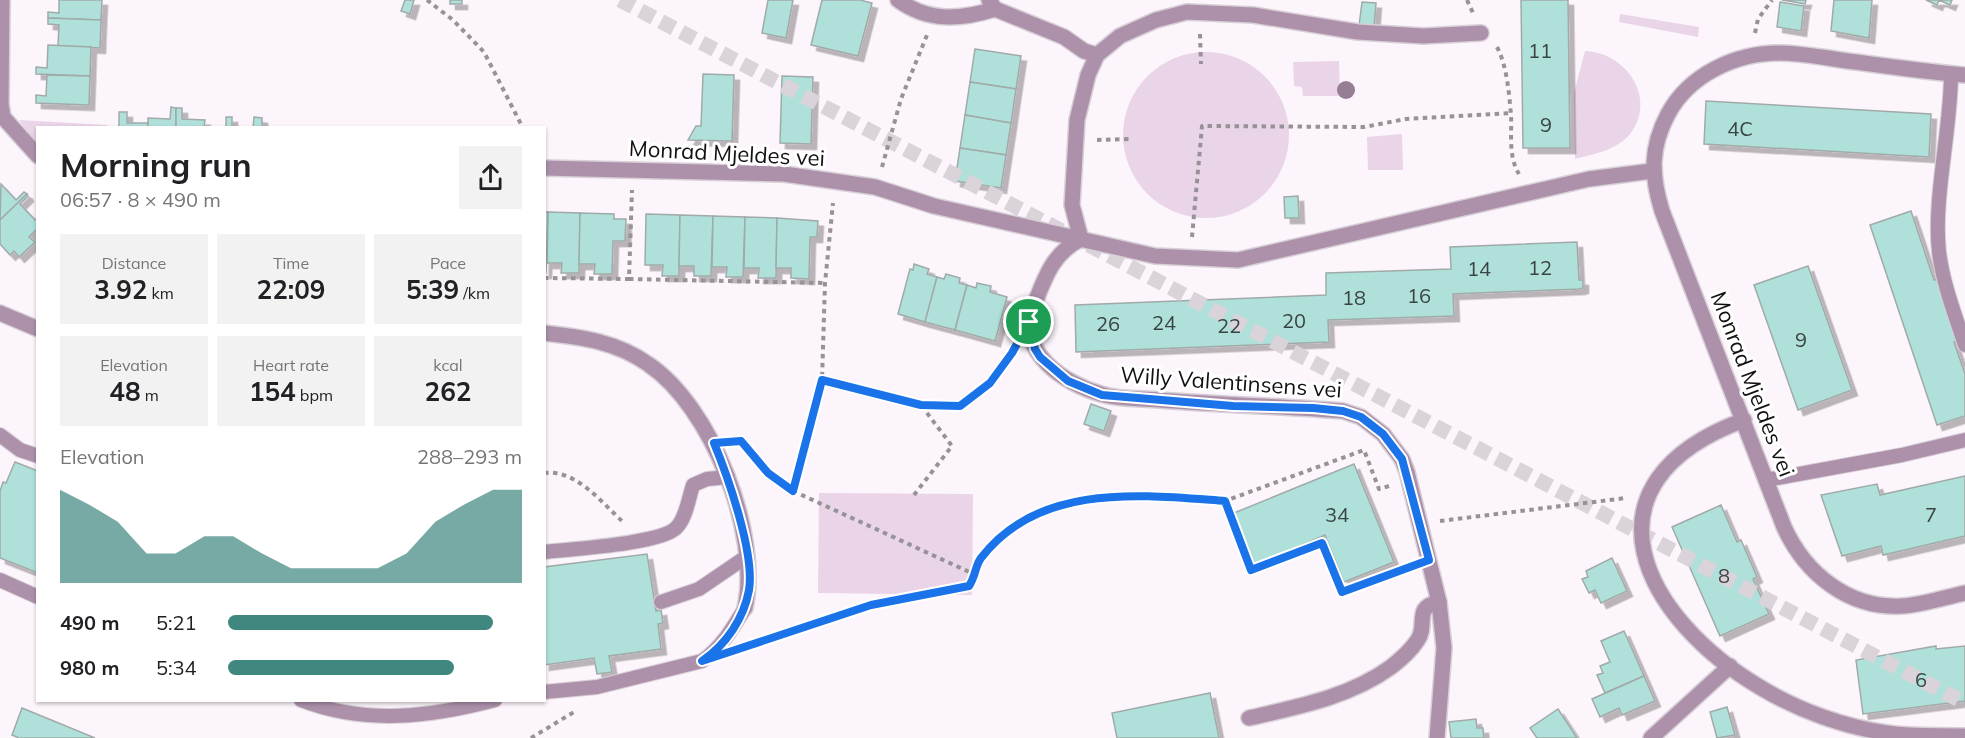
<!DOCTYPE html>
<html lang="en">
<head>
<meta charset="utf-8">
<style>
	body { margin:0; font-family:Mulish,sans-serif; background:#f2f2f2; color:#202124; height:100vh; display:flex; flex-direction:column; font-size:22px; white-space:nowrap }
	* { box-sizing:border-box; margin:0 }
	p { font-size:20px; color:#757577 }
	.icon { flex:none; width:33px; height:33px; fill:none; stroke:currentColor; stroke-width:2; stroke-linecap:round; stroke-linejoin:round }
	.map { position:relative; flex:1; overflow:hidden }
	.panel { position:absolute; left:36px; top:126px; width:510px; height:576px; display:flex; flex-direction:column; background:#fff; border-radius:0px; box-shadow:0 2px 4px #0004 }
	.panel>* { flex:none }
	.pin { position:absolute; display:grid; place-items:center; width:51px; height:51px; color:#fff; margin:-26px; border:3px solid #fff; border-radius:50%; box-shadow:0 2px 6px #0007 }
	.round { display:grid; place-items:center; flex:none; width:63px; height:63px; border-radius:0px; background:#f2f2f2 }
	.overview { display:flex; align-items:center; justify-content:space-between; height:102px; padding:0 24px }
	h1 { font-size:33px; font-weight:700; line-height:45px }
	.stats { display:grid; grid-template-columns:repeat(3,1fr); gap:9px; height:102px; padding:6px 24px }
	.stats div { display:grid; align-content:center; border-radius:0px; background:#f2f2f2; text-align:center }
	.stats b { font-size:26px; font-weight:700 }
	.stats small { font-size:16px; font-weight:400 }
	.stats p { font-size:16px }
	.chart { height:168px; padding:12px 24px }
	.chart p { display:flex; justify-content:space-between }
	.chart svg { width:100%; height:108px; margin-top:6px; fill:#408780; opacity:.7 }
	ul { padding:0 24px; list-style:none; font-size:20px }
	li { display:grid; grid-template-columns:96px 72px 1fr; align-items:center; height:45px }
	li i { height:15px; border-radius:8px; background:#408780 }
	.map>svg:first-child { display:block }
	.green { fill:#ead4e8 }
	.building { fill:#b0e0da; stroke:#a0aba9; stroke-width:1.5; filter:url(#shadow) }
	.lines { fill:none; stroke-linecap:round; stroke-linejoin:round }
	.primary-tunnel { stroke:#dad3d9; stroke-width:15; stroke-dasharray:15 8; stroke-linecap:butt }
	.service-casing { stroke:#d8d0d7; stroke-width:16 }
	.minor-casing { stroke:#d8d0d7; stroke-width:18 }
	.path { stroke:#979296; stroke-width:4; stroke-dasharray:4.5 4.5; stroke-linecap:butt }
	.service { stroke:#ad91ab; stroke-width:14 }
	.minor { stroke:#ad91ab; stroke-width:15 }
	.tree { fill:#967e95 }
	.route-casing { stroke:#fff; stroke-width:12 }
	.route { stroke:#1a73e8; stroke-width:8 }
	.labels { text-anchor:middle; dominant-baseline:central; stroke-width:6; stroke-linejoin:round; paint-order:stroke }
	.number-label { font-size:20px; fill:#3a4444 }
	.street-label { font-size:22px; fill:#131012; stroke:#fff }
</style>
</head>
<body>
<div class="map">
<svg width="1965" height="738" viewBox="0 0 1965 738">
	<defs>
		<filter id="shadow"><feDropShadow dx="5.5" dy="5.5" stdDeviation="0" flood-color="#0004"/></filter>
	</defs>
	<rect width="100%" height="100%" fill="#fdf5fc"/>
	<g class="green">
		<path d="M 1620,14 L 1699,27 L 1698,37 L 1619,22 Z"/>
		<path d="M 1585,51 C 1626,52 1658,99 1630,134 C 1617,150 1594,154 1575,159 L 1574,93 Z"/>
		<circle cx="1206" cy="135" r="83"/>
		<path d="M 1339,61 L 1340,96 L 1303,96 L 1302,87 L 1294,86 L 1293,62 Z"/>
		<path d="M 19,120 L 107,125 L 107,127 L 38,128 L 37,144 Z"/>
		<path d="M 1402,134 L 1403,170 L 1368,170 L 1367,137 Z"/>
		<path d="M 819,493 L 973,494 L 972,595 L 818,593 Z"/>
	</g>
	<g class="building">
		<path d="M 59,0 L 102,0 L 101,20 L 48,18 L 48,12 L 59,13 Z"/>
		<path d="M 405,0 L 414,0 L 410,14 L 401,11 Z"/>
		<rect x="450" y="0" width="12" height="4"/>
		<path d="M 768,0 L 793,0 L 786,38 L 762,33 Z"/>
		<path d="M 822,0 L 860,0 L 872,3 L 858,56 L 811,45 Z"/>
		<path d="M 1521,0 L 1568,0 L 1570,148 L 1523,148 Z"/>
		<path d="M 1782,0 L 1806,0 L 1805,4 Z"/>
		<path d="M 1834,0 L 1872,0 L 1869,38 L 1831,31 Z"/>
		<path d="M 1926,0 L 1952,0 L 1950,5 L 1939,0 L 1937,5 Z"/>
		<path d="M 1362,2 L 1376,3 L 1374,27 L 1359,26 Z"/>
		<path d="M 1780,2 L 1804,6 L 1801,31 L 1777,27 Z"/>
		<path d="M 48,18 L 101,20 L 100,48 L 58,46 L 59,25 L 48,24 Z"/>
		<path d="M 48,45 L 91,47 L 90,76 L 36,74 L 36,67 L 47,68 Z"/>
		<path d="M 975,49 L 1021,56 L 1016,89 L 970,82 Z"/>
		<path d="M 703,74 L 734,75 L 732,141 L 688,140 L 696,126 L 701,126 Z"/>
		<path d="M 47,75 L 90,76 L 89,105 L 36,103 L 36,95 L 46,96 Z"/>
		<path d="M 782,76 L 813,77 L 811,144 L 780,143 Z"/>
		<path d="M 970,82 L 1016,89 L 1011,123 L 965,115 Z"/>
		<path d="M 1706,101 L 1931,114 L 1929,157 L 1704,144 Z"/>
		<path d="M 171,107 L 176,108 L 176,128 L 148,128 L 148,118 L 170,119 Z"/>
		<path d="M 176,108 L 182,108 L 182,119 L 205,120 L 204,128 L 176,128 Z"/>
		<path d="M 119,112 L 127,112 L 127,123 L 148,123 L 148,128 L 119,128 Z"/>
		<path d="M 965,115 L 1011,123 L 1006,155 L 960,148 Z"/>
		<rect x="226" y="117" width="6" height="11"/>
		<path d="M 254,117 L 262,118 L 262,128 L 253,128 Z"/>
		<path d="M 960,148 L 1006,155 L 1001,188 L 955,181 Z"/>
		<path d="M 1,184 L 16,200 L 24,192 L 27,194 L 0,220 Z"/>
		<path d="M 27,194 L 28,196 L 20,204 L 35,220 L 38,217 L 38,228 L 29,237 L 35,242 L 19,257 L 14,251 L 10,255 L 0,244 L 0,220 Z"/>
		<path d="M 1298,196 L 1299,218 L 1285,218 L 1284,197 Z"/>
		<path d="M 1911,211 L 1934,280 L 1938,279 L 1959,341 L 1954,342 L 1965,374 L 1965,416 L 1937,425 L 1870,225 Z"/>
		<path d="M 544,212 L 548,212 L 546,273 L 544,273 Z"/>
		<path d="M 548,212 L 580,213 L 579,273 L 561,273 L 562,263 L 547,263 Z"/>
		<path d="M 580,213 L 614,214 L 614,219 L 626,219 L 625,241 L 613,241 L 612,274 L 594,274 L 595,264 L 579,264 Z"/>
		<path d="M 646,214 L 680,215 L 679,276 L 662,276 L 663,265 L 645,265 Z"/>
		<path d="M 680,215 L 713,216 L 711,276 L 694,276 L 694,266 L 679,266 Z"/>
		<path d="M 713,216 L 745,217 L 743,277 L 726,277 L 727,267 L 712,267 Z"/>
		<path d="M 745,217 L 777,218 L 776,278 L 758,278 L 759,268 L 744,268 Z"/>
		<path d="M 777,218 L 818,221 L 817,237 L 810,237 L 809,279 L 791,278 L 791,268 L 776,268 Z"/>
		<path d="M 1577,242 L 1579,280 L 1583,280 L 1583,288 L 1579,289 L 1453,294 L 1454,316 L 1328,320 L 1329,342 L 1076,352 L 1075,305 L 1326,295 L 1326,273 L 1451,269 L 1450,247 Z"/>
		<path d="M 914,264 L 929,269 L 927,274 L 937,277 L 925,322 L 898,314 L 910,269 L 913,270 Z"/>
		<path d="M 1808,266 L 1852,390 L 1798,410 L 1754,285 Z"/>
		<path d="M 946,274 L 960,278 L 959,283 L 967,285 L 955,330 L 925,322 L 937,277 L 944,279 Z"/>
		<path d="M 977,283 L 991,286 L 990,292 L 1007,297 L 995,341 L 955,330 L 967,285 L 976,288 Z"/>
		<path d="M 1091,404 L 1111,411 L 1104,431 L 1084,424 Z"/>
		<path d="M 15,462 L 38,471 L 38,573 L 0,558 L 0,491 L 3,482 L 6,483 Z"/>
		<path d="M 1354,464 L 1394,562 L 1344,582 L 1325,535 L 1256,565 L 1254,563 L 1234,513 Z"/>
		<path d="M 1965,476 L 1965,536 L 1883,555 L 1881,546 L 1842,556 L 1821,495 L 1877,484 L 1880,495 Z"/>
		<path d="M 1721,505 L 1737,542 L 1741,540 L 1757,577 L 1753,579 L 1769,614 L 1720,636 L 1672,527 Z"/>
		<path d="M 647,554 L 656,611 L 661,610 L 663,623 L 658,624 L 661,649 L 609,656 L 612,672 L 597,674 L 594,658 L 544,665 L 544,567 Z"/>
		<path d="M 1612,558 L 1627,591 L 1601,603 L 1595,590 L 1589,593 L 1582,579 L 1588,577 L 1586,571 Z"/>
		<path d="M 1624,631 L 1644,676 L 1605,693 L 1597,675 L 1603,673 L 1600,666 L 1610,662 L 1601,641 Z"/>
		<path d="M 1936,646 L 1936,649 L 1965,646 L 1965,701 L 1863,714 L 1856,660 Z"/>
		<path d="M 1644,676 L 1655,701 L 1622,715 L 1619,708 L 1600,717 L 1592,699 Z"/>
		<path d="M 1210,693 L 1219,738 L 1117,738 L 1112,713 Z"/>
		<path d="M 1727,707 L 1735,735 L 1717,738 L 1710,712 Z"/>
		<path d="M 22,708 L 95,738 L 19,738 L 12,735 Z"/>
		<path d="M 1558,709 L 1577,738 L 1537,738 L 1530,728 Z"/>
		<path d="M 1476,719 L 1477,728 L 1483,728 L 1484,738 L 1451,738 L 1449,722 Z"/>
	</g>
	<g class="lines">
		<path class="primary-tunnel" d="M 620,0 L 1965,703"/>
		<defs>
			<g id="service">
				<path d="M 1951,74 C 1951,130 1933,199 1939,252 C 1943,284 1955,315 1965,345"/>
				<path d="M 0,435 L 20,450 L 38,456"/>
				<path d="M 1766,480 L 1902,455 L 1965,440"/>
				<path d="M 544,552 C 570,549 660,544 676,528 C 686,519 689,497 693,485 L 707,479 L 728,477"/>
				<path d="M 0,580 L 38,597"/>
				<path d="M 661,602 L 699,589 L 746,557"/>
				<path d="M 544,692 L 597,687 L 702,661 C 722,647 733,628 745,608"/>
				<path d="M 301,700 C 365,725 431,717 495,700"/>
			</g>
			<g id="minor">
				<path d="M 2,0 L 1,104 L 3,117 L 38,156"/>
				<path d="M 898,0 C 928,22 960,20 995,9"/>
				<path d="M 989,0 L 995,9 L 1064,37 L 1084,51 L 1097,55"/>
				<path d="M 1965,75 C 1929,72 1892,67 1856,62 C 1831,59 1804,53 1779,53 C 1735,53 1689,75 1668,114 C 1650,148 1651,175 1662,211 L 1784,527 C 1805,573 1848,609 1902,606 C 1923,605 1945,597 1965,593"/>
				<path d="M 544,168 L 784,174 L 875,187 L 934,206 L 1155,256 L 1238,260 L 1589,179 L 1652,171"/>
				<path d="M 1081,239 C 1052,253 1044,280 1033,308 C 1016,352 1065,384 1101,394 C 1119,400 1142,398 1160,400 C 1221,405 1282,406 1343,411 L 1361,417 L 1383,434 L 1402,459 L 1407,472 L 1439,602 L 1444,648 L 1437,738"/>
				<path d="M 1081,239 L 1072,205 L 1077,120 L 1088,75 L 1097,55 L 1120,36 L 1156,20 L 1187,12 L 1253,15 L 1358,32 L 1423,36 L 1481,33"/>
				<path d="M 0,313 L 38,329"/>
				<path d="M 544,333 C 582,337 617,342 648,364 C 712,407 761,534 745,608"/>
				<path d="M 1744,420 C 1573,483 1642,619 1763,689 C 1800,711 1845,727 1887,733 C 1913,737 1940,735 1965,736"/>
				<path d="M 1249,718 C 1297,707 1350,697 1391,667 C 1400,660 1411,650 1417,641 C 1429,625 1412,607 1439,602"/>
				<path d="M 1651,738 L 1730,666"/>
			</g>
		</defs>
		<use href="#service" class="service-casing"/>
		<use href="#minor" class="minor-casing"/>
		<g class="path">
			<path d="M 427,0 L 453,20 L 484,52 L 523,128"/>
			<path d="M 1467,0 L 1473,13"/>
			<path d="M 1755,33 L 1758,19 L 1772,0"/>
			<path d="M 1200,34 L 1201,64"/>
			<path d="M 1497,47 C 1507,66 1509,93 1511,115 C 1512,134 1508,156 1519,174"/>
			<path d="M 1097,140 L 1129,139"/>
			<path d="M 882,167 L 901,99 L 927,35"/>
			<path d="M 1192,237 L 1202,126 L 1364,127 L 1406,119 L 1511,113"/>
			<path d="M 544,278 L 629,279 L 632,190"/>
			<path d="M 629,279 L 825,283"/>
			<path d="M 822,380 C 860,389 920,413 958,406 C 976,403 1003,367 1013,352"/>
			<path d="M 734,441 L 741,441 L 768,473 L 793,491 L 822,380 L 825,283 L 833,203"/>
			<path d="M 544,473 C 576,469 601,502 622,521"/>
			<path d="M 1389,486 L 1379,489 L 1364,450 L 1225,501 L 1251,570 L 1322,543 L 1342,592 L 1409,567"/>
			<path d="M 793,491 L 976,575"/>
			<path d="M 914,495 L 952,446 L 921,405"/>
			<path d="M 1440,521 L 1626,498"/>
			<path d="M 746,646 L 871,605 L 969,586 C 976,575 975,565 981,558 C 1039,482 1142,495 1225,501"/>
			<path d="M 531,738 L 574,712"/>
		</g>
		<use href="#service" class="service"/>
		<use href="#minor" class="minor"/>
	</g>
	<circle class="tree" cx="1346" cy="90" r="9"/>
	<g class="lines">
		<defs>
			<path id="route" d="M 1029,322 L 1035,349 L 1040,357 L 1068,381 L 1102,395 L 1233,406 L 1313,408 L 1343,411 L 1361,417 L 1383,434 L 1402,459 L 1429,560 L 1342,592 L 1322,543 L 1251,570 L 1225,501 C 1142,495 1039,482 981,558 C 975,566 976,575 969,586 L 871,605 L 702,661 C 726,645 744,618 749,590 C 755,554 728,477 714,443 L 741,441 L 768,473 L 793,491 L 822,380 L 921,405 L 960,406 L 990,383 L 1012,353 Z"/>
		</defs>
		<use href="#route" class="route-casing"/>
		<use href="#route" class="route"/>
	</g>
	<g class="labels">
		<g class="number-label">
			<text x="1540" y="50">11</text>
			<text x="1546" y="124">9</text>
			<text x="1740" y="128">4C</text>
			<text x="1540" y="267">12</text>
			<text x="1479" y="268">14</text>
			<text x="1419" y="295">16</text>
			<text x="1354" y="297">18</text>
			<text x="1294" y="320">20</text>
			<text x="1164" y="322">24</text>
			<text x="1108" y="323">26</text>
			<text x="1229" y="325">22</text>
			<text x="1801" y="339">9</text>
			<text x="1337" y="514">34</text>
			<text x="1931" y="514">7</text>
			<text x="1724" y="575">8</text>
			<text x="1921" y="679">6</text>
		</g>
		<g class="street-label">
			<text transform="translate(727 153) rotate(3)">Monrad Mjeldes vei</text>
			<text transform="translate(1231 382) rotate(4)">Willy Valentinsens vei</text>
			<text transform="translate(1753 384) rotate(69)">Monrad Mjeldes vei</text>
		</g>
	</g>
</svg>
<div class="pin" style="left:1029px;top:322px;background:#1e9e55"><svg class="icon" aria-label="arrive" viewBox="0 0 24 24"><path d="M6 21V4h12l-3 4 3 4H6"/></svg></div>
<section class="panel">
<div class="overview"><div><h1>Morning run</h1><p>06:57 · 8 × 490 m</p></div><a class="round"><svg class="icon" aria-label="share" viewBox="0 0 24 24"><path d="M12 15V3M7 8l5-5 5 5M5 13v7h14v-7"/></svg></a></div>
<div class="stats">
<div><p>Distance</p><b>3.92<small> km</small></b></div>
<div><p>Time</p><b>22:09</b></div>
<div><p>Pace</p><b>5:39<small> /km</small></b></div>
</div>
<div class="stats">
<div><p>Elevation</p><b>48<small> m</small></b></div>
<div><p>Heart rate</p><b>154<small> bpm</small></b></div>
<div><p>kcal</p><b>262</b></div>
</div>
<div class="chart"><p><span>Elevation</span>288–293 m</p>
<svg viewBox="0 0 160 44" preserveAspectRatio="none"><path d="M0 44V6L10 12L20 19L30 32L40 32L50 25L60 25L70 32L80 38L90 38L100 38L110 38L120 32L130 19L140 12L150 6L160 6V44z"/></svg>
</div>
<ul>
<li><b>490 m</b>5:21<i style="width:90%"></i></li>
<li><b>980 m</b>5:34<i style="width:77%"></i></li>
</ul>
</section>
</div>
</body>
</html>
